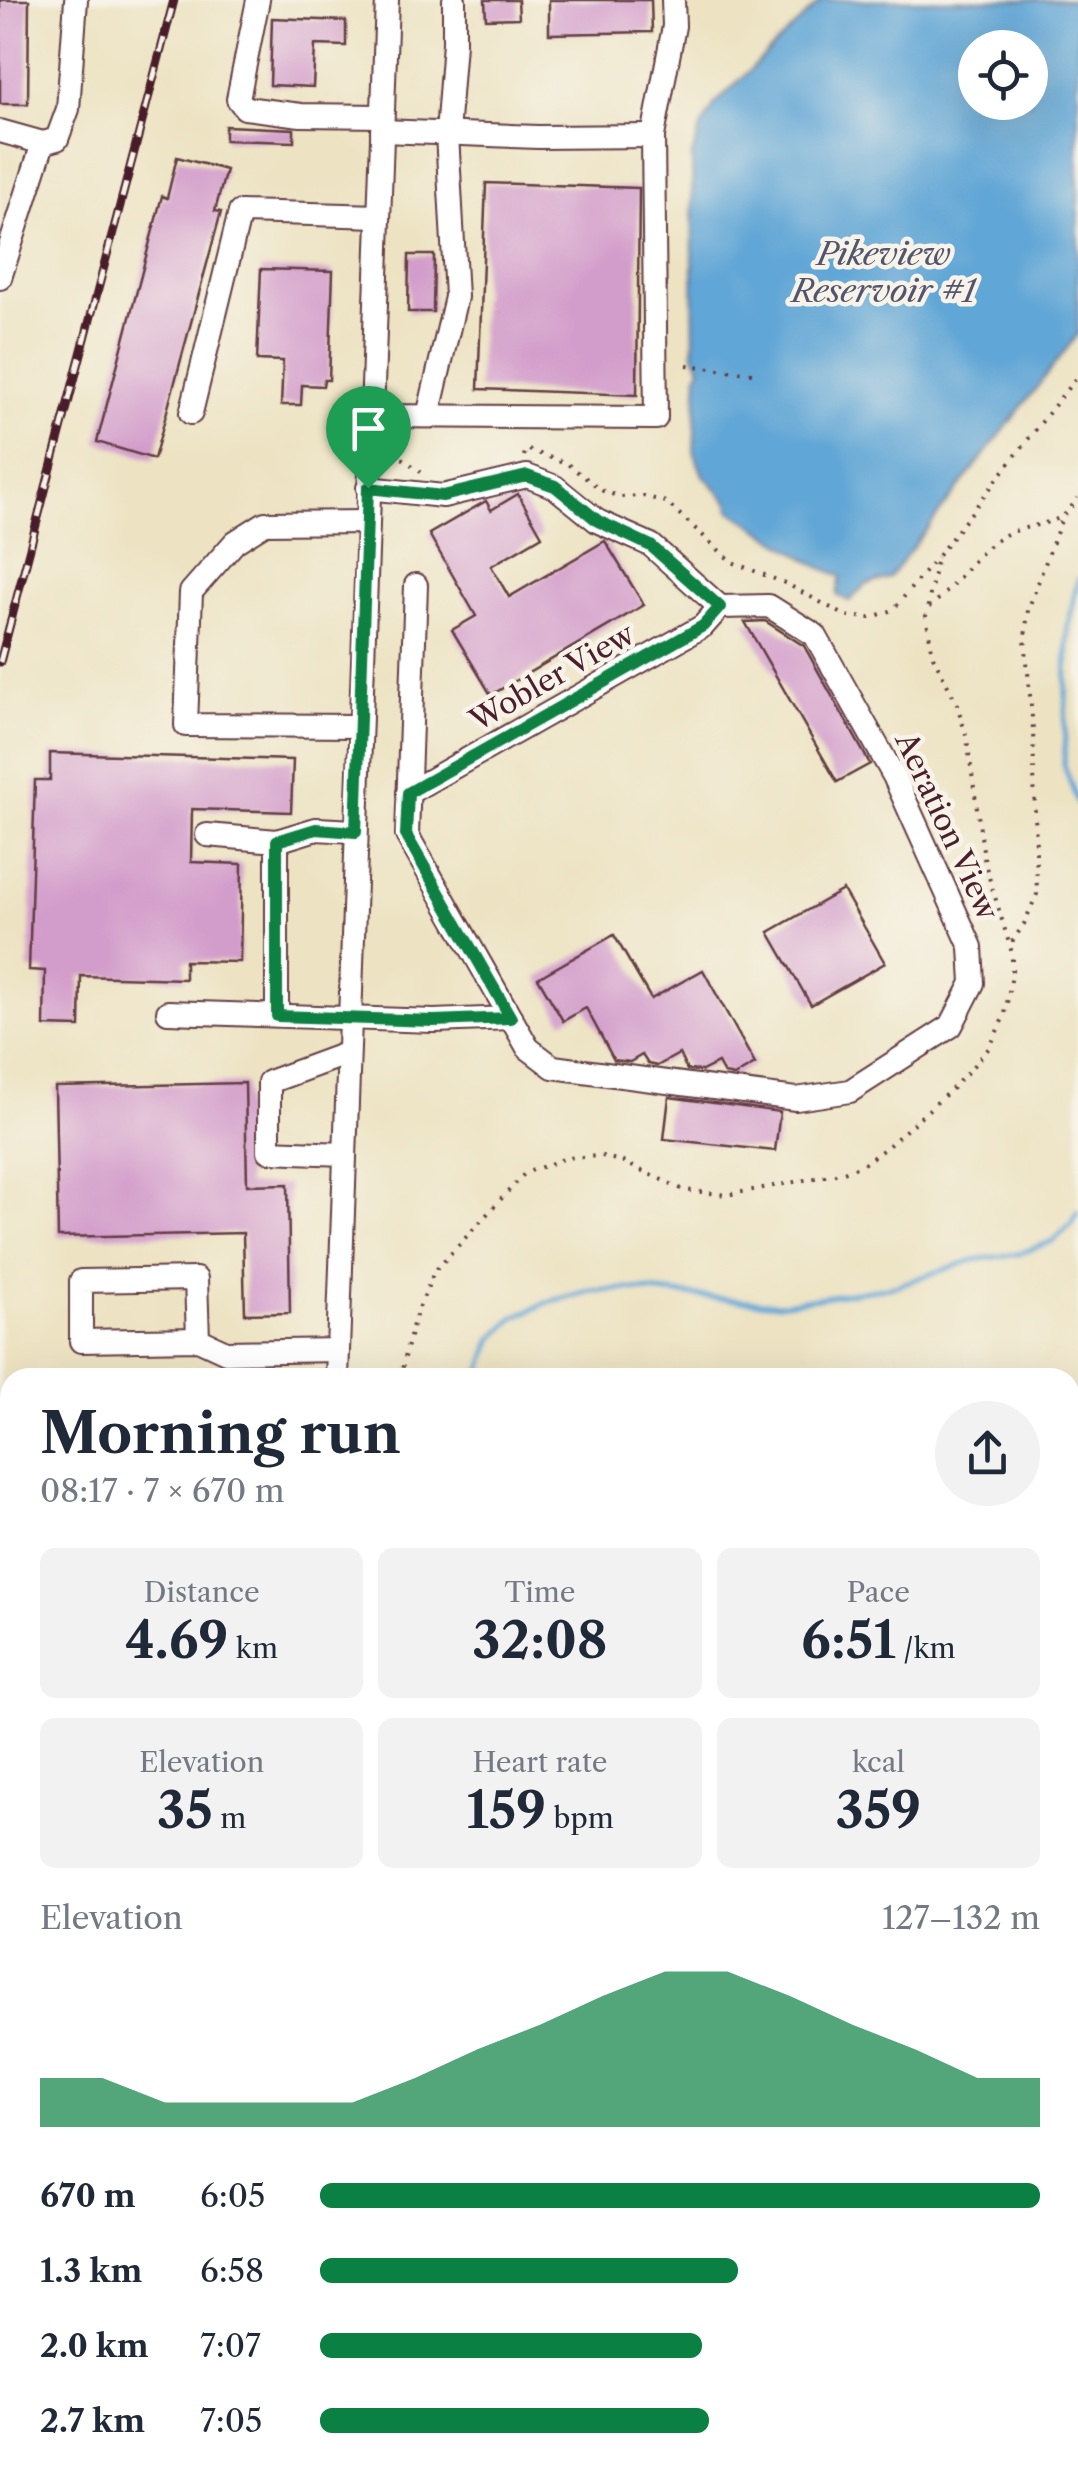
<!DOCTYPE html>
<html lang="en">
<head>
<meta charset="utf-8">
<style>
	body { margin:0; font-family:"Libre Caslon Text",serif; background:#f2f2f3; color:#1f2937; height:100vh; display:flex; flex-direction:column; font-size:38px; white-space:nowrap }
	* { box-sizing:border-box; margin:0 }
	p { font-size:32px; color:#747a83 }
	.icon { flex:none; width:55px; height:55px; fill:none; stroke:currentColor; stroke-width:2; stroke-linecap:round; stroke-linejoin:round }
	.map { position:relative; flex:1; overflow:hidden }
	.details { position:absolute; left:0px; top:1368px; width:1080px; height:1112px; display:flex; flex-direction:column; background:#fff; border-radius:30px 30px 0 0; box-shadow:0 10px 40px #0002 }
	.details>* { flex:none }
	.tools { position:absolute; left:958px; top:30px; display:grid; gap:20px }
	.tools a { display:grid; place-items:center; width:90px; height:90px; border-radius:50%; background:#fff; box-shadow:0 10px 40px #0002; font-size:50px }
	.pin { position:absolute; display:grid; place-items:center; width:85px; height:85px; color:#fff; margin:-102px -42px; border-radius:50% 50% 50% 0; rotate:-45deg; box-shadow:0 0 10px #0007 }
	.pin .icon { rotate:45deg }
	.round { display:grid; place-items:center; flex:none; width:105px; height:105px; border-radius:52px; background:#f2f2f3 }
	.summary { display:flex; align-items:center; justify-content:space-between; height:170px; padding:0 40px }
	h1 { font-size:55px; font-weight:800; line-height:75px }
	.metrics { display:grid; grid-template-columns:repeat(3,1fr); gap:15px; height:170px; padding:10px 40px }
	.metrics div { display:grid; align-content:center; border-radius:15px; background:#f2f2f3; text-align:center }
	.metrics b { font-size:50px; font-weight:800 }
	.metrics small { font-size:28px; font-weight:400 }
	.metrics p { font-size:28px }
	.chart { height:280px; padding:20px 40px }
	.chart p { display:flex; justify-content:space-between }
	.chart svg { width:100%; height:180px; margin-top:10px; fill:#0b8043; opacity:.7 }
	ul { padding:0 40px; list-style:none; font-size:32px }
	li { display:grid; grid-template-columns:160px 120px 1fr; align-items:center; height:75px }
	li i { height:25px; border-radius:12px; background:#0b8043 }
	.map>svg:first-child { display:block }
	.green { fill:#bbd479; stroke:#827a52; stroke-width:2.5 }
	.forest { fill:#94b669; stroke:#6f6a4a; stroke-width:2.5 }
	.water { fill:#60a6d6; stroke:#556280; stroke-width:2.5; fill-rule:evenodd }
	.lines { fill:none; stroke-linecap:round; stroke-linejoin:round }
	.stream { stroke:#60a6d6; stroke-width:5 }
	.building { fill:#d39dcb }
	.minor-casing { stroke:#623c42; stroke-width:26 }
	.path { stroke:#623c42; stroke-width:4; stroke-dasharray:2.5 8; stroke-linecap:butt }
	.minor { stroke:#fff; stroke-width:22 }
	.rail-casing { stroke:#4a1f2b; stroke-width:9 }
	.rail { stroke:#f7f3e8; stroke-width:5; stroke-dasharray:15; stroke-linecap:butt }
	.route-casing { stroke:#fff; stroke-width:20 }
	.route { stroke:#0b8043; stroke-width:12 }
	.labels { text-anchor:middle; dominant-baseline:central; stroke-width:9; stroke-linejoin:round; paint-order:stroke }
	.street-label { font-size:30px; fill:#4a1f2b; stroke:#f7f3e8 }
	.water-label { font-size:32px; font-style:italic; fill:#53556f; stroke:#f7f3e8 }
</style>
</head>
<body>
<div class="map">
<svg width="1078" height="2479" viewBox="0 0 1078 2479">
	<rect width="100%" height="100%" fill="#f7f3e8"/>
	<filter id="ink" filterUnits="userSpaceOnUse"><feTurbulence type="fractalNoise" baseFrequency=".01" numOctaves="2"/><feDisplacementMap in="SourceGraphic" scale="20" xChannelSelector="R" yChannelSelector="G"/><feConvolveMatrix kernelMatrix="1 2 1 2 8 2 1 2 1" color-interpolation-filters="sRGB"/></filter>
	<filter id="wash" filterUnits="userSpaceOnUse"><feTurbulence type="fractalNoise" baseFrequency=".0048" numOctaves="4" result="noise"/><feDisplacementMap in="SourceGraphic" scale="40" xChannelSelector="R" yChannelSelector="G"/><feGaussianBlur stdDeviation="2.25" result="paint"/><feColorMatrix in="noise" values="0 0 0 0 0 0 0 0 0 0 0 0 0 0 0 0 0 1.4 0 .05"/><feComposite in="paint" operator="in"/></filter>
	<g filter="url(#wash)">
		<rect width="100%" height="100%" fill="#ede3c3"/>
		<g class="green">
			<path d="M 0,1960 L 10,1965 L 10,2163 L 0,2166 Z"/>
			<path d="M 10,2208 L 10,2470 L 27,2470 L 24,2479 L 0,2479 L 0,2212 Z"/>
		</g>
		<path class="forest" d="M 133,2470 L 258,2470 L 253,2479 L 124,2479 Z"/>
		<path class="water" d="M 822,0 L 1078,0 L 1078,334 L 889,578 L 865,585 L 850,601 L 837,595 L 841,576 L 817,566 L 730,510 L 729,503 L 702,473 L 694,451 L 698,374 L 701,367 L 694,355 L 692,155 L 702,126 L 715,104 ZM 975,48 L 1030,48 L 1030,102 L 975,102 Z"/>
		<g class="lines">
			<g class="stream">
				<path d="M 1078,579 L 1068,626 L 1064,765 L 1078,804"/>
				<path d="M 479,1378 L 492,1340 L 514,1318 L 548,1302 L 590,1291 L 628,1289 L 778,1304 L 895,1286 L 973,1260 L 1018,1254 L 1053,1241 L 1072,1224 L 1078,1212"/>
				<path d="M 0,1930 L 10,1936"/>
				<path d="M 1070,2329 L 1078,2329"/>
				<path d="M 59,2479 L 72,2470"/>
			</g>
		</g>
		<g id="blocks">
			<g class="building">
				<path d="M 0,0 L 29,0 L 28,104 L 0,104 Z"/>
				<path d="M 485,0 L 518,0 L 519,18 L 486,19 Z"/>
				<path d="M 549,0 L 651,0 L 652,32 L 549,34 Z"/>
				<path d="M 272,18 L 346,21 L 346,46 L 315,45 L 313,87 L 270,85 Z"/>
				<path d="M 225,126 L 294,129 L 294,142 L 225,140 Z"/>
				<path d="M 177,157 L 226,170 L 215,211 L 221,212 L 154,459 L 97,442 L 162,196 L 167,198 Z"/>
				<path d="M 486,183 L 639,188 L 637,395 L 478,389 Z"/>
				<path d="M 409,255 L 434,255 L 433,312 L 408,312 Z"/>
				<path d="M 261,269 L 333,271 L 329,380 L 324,380 L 323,386 L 302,385 L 301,405 L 281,405 L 283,361 L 257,360 Z"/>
				<path d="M 518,494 L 542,536 L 491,566 L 509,597 L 605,541 L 644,605 L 491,695 L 452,630 L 476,616 L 429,534 L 486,501 L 491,510 Z"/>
				<path d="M 765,621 L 804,646 L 870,764 L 837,782 L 745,622 Z"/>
				<path d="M 50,753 L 293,760 L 291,812 L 192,809 L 191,862 L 242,864 L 240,962 L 185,961 L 185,979 L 81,976 L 80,1027 L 44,1026 L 45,971 L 29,970 L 35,780 L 50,780 Z"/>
				<path d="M 843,890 L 885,963 L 811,1005 L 769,932 Z"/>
				<path d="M 614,935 L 651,999 L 703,970 L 755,1064 L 734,1076 L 724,1074 L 718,1063 L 702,1071 L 687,1070 L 679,1054 L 657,1066 L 648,1064 L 642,1055 L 630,1062 L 614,1060 L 586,1008 L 563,1021 L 538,978 Z"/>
				<path d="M 245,1083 L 247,1185 L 288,1184 L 290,1313 L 245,1314 L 243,1233 L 58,1237 L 55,1087 Z"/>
				<path d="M 669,1097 L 780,1112 L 775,1151 L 664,1139 Z"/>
			</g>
		</g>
	</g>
	<g filter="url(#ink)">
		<use href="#blocks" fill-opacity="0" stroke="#623c42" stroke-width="2.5"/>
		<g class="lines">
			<defs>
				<g id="minor">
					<path d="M 258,0 L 238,99 L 245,108 L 301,115 L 382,116"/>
					<path d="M 0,131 L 43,143 L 0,278"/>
					<path d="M 382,131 L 538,137 L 653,136"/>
					<path d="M 43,143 L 57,139 L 68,109 L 76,0"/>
					<path d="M 191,413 L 240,212 L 379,216"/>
					<path d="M 370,416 L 656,418 L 653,136 L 674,26 L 673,0"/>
					<path d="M 428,416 L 456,297 L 447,134 L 454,43 L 454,0"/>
					<path d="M 368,488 L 443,496 L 527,476 L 555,487 L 597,521 L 651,545 L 720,607 L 769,606 L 815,635 L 894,776 L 971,947 L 973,983 L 951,1026 L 850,1091 L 796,1099 L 553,1067 L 528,1048 L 407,835 L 416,585"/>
					<path d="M 359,726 L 186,725 L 191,592 L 235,542 L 265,523 L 367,522"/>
					<path d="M 408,793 L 703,626 L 720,607"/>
					<path d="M 207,835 L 277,841 L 277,1015"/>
					<path d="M 277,841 L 316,829 L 356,831"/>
					<path d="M 168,1012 L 434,1021 L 511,1018"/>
					<path d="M 344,1154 L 269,1151 L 269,1082 L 348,1053"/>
					<path d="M 198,1339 L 196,1279 L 81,1281 L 81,1341 L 198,1339 L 226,1352 L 338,1350"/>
					<path d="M 337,1378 L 387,0"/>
					<path d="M 1070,1402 L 1078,1403"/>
					<path d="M 0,1471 L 10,1471"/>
					<path d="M 0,1626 L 10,1626"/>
					<path d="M 1070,1795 L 1078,1795"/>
					<path d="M 0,1983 L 10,1993"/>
					<path d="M 1070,2090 L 1078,2091"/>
					<path d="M 0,2191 L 10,2187"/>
					<path d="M 1070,2230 L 1078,2230"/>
					<path d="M 1070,2377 L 1078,2377"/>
					<path d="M 986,2470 L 989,2479"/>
					<path d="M 679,2479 L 679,2470"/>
				</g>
			</defs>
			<use href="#minor" class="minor-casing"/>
			<g class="path">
				<path d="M 687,365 L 752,373"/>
				<path d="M 392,456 L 404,459 L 422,473"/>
				<path d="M 524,456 L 526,449 L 566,463 L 603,491 L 620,497 L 643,496 L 666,502 L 732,562 L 787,584 L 846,616 L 870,618 L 893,610 L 937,557"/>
				<path d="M 929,607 C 957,587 972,554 1003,536 C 1021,526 1045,526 1063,516 C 1068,512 1074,503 1078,498"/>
				<path d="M 1012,942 L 1024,924 L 1037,894 L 1033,729 L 1025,638 L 1028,610 L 1063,515"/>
				<path d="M 400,1378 L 414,1320 L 434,1272 L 525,1173 L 566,1158 L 602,1156 L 623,1162 L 684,1190 L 727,1195 L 841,1173 L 862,1165 L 887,1147 L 953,1088 L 990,1047 L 1005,1014 L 1012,975 L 1012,953 L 985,864 L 967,739 L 957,704 L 933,656 L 926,616 L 937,557 L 1078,375"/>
				<path d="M 0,2028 L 10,2023"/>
				<path d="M 0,2160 L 10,2156"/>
				<path d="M 0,2224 L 10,2219"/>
				<path d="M 2,2432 L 10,2434"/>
				<path d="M 0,2475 L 10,2447"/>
				<path d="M 595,2479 L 599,2470"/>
			</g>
			<use href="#minor" class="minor"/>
			<defs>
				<path id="rail" d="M 0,662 L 174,0"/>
			</defs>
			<use href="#rail" class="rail-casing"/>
			<use href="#rail" class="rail"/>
		</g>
	</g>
	<g class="lines" filter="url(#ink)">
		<defs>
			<path id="route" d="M 527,476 L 555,486 L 598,521 L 651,546 L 720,607 L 703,626 L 408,793 L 406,835 L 511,1018 L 434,1021 L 277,1016 L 277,841 L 316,829 L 356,832 L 368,488 L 443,496 Z"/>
		</defs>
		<use href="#route" class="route-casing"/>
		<use href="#route" class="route"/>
	</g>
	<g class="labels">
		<g class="street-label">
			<text transform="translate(552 677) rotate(-30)">Wobler View</text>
			<text transform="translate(947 826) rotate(65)">Aeration View</text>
		</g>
		<g class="water-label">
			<text x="884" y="253">Pikeview<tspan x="884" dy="37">Reservoir #1</tspan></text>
		</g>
	</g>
</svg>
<div class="tools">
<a><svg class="icon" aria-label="locate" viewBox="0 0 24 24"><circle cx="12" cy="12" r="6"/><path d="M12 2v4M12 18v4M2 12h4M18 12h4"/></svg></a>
</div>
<div class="pin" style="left:368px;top:488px;background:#1e9e55"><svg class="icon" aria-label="arrive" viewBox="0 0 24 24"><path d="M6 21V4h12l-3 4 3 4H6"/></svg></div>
<section class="details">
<div class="summary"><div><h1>Morning run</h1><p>08:17 · 7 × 670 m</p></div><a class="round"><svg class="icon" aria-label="share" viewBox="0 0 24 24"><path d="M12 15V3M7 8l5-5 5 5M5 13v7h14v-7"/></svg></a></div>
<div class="metrics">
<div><p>Distance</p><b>4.69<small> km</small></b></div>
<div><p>Time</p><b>32:08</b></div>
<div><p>Pace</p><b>6:51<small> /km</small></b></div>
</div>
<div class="metrics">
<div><p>Elevation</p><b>35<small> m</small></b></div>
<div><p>Heart rate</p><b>159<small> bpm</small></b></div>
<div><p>kcal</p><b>359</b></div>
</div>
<div class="chart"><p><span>Elevation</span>127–132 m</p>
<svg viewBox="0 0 160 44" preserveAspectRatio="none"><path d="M0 44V32L10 32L20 38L30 38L40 38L50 38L60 32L70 25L80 19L90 12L100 6L110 6L120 12L130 19L140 25L150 32L160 32V44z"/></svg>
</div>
<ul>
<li><b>670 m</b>6:05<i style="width:100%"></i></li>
<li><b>1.3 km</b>6:58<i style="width:58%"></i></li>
<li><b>2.0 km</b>7:07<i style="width:53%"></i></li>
<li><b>2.7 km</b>7:05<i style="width:54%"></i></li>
</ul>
</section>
</div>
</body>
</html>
